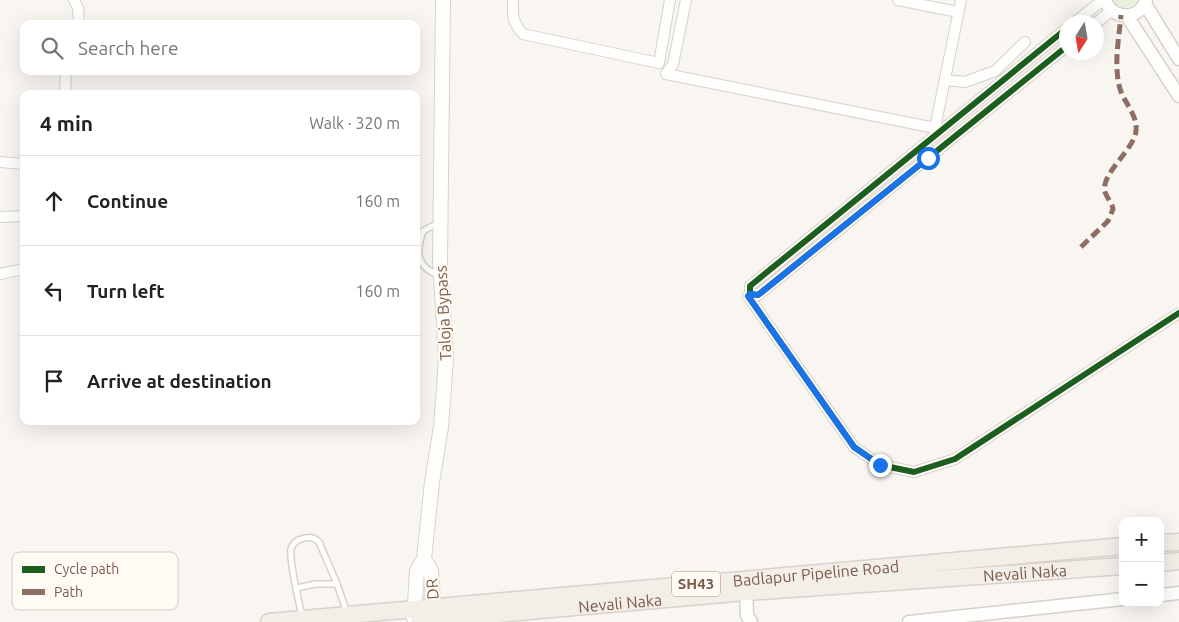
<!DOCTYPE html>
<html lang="en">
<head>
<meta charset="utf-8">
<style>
  :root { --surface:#fff; --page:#f6f6f6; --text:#222; --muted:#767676; --line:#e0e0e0 }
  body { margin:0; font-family:Ubuntu,sans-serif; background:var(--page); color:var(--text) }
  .controls { position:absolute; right:15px; bottom:15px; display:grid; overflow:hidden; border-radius:10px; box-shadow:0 5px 20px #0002 }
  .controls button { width:45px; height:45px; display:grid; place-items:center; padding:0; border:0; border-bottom:1px solid var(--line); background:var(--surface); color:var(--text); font:25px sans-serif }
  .compass { position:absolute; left:1059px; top:15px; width:45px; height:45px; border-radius:50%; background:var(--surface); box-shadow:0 5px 20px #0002; rotate:191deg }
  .stop { position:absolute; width:15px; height:15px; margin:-11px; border:4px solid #1a73e8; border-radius:50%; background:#fff }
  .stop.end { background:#1a73e8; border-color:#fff; box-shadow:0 1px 5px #0008 }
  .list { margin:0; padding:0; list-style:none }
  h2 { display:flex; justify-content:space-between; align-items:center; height:65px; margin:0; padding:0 20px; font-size:21px }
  h2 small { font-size:16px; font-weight:400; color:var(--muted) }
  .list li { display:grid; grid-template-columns:32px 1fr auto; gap:15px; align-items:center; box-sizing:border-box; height:90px; padding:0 20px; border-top:1px solid var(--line) }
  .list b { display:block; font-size:19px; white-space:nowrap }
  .list em { font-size:16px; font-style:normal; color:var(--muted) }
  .icon { flex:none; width:28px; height:28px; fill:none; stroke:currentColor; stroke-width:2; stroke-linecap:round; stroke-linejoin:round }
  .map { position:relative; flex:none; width:1179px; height:622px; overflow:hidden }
  .search { position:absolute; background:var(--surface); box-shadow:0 5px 20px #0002; left:20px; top:20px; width:400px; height:55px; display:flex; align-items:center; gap:12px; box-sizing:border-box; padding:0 18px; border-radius:10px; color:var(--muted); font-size:19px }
  .panel { position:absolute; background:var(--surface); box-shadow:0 5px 20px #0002; left:20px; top:90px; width:400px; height:335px; border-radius:10px }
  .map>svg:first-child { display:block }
  .grass { fill:#e7f0db }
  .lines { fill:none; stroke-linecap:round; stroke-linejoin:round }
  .service-casing { stroke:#d7d1cb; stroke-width:8 }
  .minor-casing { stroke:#d7d1cb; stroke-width:12 }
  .tertiary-casing { stroke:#d7d1cb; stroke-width:15 }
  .secondary-casing { stroke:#d9d2cb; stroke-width:16 }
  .primary-casing { stroke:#dad1cc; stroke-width:19 }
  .service { stroke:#fefefd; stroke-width:5 }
  .minor { stroke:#fefefd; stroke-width:10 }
  .tertiary { stroke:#fefefd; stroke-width:12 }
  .secondary { stroke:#fefefd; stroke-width:14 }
  .primary { stroke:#f3eee8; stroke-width:16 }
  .quiet { stroke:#8d6e63; stroke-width:5; stroke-dasharray:10 5; stroke-linecap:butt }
  .cycleway-casing { stroke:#fffaf3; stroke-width:9 }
  .cycleway { stroke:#1b5e20; stroke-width:6 }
  .route { stroke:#1a73e8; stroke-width:6 }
  .labels { text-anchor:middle; stroke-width:4; stroke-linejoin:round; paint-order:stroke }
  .shield { fill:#fffaf3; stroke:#a28b7f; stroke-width:1 }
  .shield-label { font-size:15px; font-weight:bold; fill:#7a5c4d }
  .street-label { font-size:16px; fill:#7a5c4d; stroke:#fffaf3 }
  .key { fill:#fffaf3; stroke:#d7cbc1; stroke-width:1 }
  .key-label { font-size:14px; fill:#7a5c4d }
</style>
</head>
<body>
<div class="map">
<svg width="1179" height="622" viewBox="0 0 1179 622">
  <rect width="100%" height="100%" fill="#f9f5f0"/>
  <path class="grass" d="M1113,0H1137C1130,10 1119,10 1113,0Z"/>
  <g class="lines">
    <defs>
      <path id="service" d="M438,223L423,231C415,254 417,267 440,276
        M297,588L315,584H337
        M302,616C299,603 289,560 291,549C293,544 296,540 301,539C309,536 314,537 319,542L337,584L347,613"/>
      <path id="minor" d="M74,0L78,8L79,24
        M513,0C512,15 513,23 523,34L659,63
        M898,0L958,12
        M1075,22L1103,0
        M1096,23L1111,11
        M1066,29L750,286V294L758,295L1066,47
        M659,63L670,0
        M666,74L935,128L961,0
        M666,74L673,64L686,0
        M945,80L965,82L995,71L1025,42
        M65,94L66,71
        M0,162L24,164
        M0,217L24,216
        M0,274L24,269
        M750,294L748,296L854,447L880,465L914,472L955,459L1179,313"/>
      <path id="tertiary" d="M1105,0C1112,20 1139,21 1146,0
        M1145,4L1179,59
        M1127,16L1179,96
        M746,585L747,615L751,622
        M1160,595L1179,593
        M909,622L1123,599"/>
      <path id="secondary" d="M424,559L431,571L434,617
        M414,618L417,571L424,559L432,482L441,427L446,359L440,262L443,0"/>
      <g id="primary">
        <path d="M1160,543L1179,542"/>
        <path d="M1160,563L1179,561"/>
        <path id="s1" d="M269,622L1123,546"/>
        <path id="s2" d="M419,622L540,610L746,592L1123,566"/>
      </g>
    </defs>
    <use href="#service" class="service-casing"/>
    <use href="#minor" class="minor-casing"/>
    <use href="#tertiary" class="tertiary-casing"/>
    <use href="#secondary" class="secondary-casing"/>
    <use href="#primary" class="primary-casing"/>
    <use href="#service" class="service"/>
    <use href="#minor" class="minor"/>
    <use href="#tertiary" class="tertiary"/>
    <use href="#secondary" class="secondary"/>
    <use href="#primary" class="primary"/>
    <path class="quiet" d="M1081,247L1108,221L1113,209C1112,203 1107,198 1105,192C1100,174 1134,150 1136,131C1138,114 1122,101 1119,85C1114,62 1119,38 1121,15"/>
    <defs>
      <path id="cycleway" d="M1066,29L750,286V294L758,295L1066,47
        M750,294L748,296L854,447L880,465L914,472L955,459L1179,313"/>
    </defs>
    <use href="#cycleway" class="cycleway-casing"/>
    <use href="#cycleway" class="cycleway"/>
  </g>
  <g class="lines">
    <path class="route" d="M880,465L854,447L748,296L750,294L758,295L928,158"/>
  </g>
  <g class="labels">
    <rect class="shield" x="672" y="571.5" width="48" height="25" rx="4"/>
    <g class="shield-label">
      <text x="696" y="589">SH43</text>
    </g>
    <g class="street-label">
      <text transform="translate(443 313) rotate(-93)" y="6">Taloja Bypass</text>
      <text dy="6" stroke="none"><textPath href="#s1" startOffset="549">Badlapur Pipeline Road</textPath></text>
      <text dy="6" stroke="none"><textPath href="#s2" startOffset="608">Nevali Naka</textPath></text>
      <text transform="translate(432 589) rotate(-94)" y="6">DR</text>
      <text dy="6" stroke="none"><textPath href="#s2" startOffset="202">Nevali Naka</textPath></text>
    </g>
  </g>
  <rect x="12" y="552" width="166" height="58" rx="8" class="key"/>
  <rect x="22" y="566" width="23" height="7" fill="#1b5e20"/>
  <rect x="22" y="589" width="23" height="6" fill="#8d6e63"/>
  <g class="key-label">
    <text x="54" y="574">Cycle path</text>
    <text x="54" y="597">Path</text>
  </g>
</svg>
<div class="controls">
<button>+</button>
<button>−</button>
</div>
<svg class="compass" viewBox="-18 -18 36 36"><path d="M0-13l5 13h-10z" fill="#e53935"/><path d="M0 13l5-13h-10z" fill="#767676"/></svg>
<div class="stop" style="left:928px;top:158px"></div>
<div class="stop end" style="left:880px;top:465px"></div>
<div class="search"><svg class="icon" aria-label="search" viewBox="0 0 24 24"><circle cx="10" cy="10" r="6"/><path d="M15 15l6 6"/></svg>Search here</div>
<section class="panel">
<h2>4 min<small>Walk · 320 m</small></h2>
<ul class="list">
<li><svg class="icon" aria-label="ahead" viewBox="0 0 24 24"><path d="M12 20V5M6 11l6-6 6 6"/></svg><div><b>Continue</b></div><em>160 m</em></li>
<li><svg class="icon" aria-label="left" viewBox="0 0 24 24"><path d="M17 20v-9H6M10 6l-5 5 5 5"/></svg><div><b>Turn left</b></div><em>160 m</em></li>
<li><svg class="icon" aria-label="arrive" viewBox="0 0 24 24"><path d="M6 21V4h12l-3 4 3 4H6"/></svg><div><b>Arrive at destination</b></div></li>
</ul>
</section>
</div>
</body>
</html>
